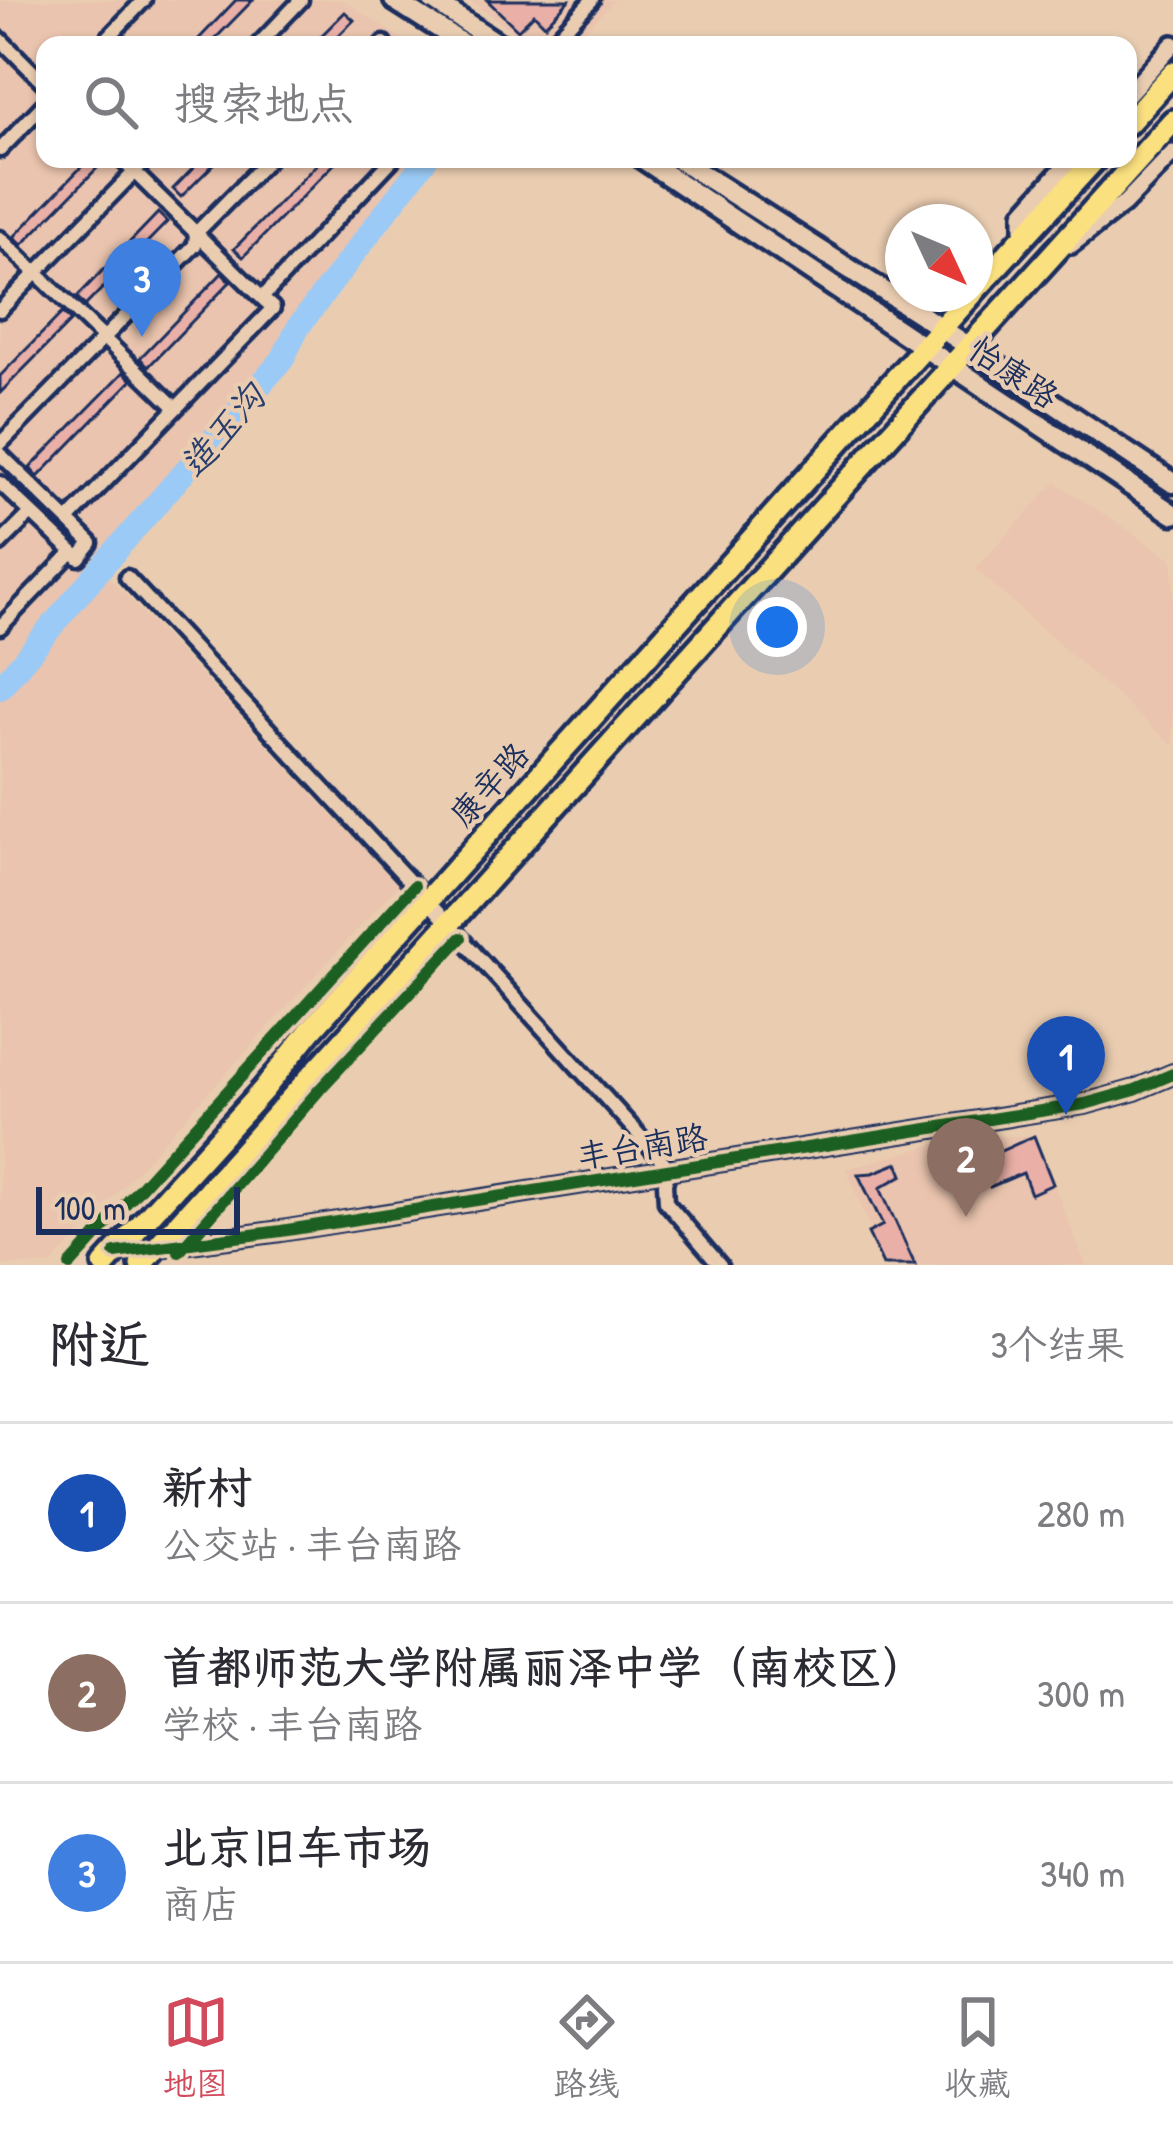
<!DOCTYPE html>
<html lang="zh">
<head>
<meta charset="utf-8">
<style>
  :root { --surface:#fff; --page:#f2f2f3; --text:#2b2b33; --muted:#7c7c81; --line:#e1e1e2; --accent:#d1495b }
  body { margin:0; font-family:"Patrick Hand","LXGW WenKai TC",sans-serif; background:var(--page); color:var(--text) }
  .compass { position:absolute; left:885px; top:204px; width:108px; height:108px; border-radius:50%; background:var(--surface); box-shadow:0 3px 9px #0004; rotate:134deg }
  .scale { position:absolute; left:36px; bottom:30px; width:204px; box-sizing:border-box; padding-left:12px; border:6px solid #1b2f5e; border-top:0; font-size:33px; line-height:42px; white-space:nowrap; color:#1b2f5e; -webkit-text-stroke:9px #eacdb1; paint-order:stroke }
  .you { position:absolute; left:777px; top:627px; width:42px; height:42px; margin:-30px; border:9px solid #fff; border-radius:50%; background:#1a73e8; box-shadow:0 0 0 18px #1a73e833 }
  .badge { display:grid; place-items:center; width:78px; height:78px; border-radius:50%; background:var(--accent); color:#fff; font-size:39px; font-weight:700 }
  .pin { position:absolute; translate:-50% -99px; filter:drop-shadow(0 3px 6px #0008) }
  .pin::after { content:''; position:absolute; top:63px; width:42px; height:36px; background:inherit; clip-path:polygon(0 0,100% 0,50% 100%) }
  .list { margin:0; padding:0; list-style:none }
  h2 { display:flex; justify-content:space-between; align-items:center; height:156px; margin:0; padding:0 48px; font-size:51px }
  h2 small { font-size:39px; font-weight:400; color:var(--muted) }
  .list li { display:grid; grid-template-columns:78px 1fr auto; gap:36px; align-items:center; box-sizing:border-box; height:180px; padding:0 48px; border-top:3px solid var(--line) }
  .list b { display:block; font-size:45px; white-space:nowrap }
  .list p { margin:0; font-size:39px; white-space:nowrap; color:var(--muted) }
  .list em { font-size:39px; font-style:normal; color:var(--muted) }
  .icon { flex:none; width:66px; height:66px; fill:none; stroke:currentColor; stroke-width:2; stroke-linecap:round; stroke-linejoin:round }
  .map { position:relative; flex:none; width:1173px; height:1265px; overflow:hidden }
  .search { position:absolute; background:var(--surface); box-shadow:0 3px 9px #0004; left:36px; right:36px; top:36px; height:132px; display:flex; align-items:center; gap:30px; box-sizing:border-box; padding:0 42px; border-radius:24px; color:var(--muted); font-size:45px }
  .sheet { height:696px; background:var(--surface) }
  nav { display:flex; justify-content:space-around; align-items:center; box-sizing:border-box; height:168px; border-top:3px solid var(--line); background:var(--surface); font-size:33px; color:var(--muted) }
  nav a { display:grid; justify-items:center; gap:6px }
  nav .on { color:var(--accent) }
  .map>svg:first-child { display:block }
  .built { fill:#eac4ae }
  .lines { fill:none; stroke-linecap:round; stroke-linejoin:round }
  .river { stroke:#9bcaf6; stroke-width:24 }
  .building { fill:#eab0a7; stroke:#1b2f5e; stroke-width:3 }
  .minor-casing { stroke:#1b2f5e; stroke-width:21 }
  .tertiary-casing { stroke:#1b2f5e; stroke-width:24 }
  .secondary-casing { stroke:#1b2f5e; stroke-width:27 }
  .primary-casing { stroke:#1b2f5e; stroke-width:30 }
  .minor { stroke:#eacdb1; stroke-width:12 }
  .tertiary { stroke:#eacdb1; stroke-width:15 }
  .secondary { stroke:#eacdb1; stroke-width:18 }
  .primary { stroke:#fbe080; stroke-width:21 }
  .cycleway-casing { stroke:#eacdb1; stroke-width:20 }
  .cycleway { stroke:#1b5e20; stroke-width:12 }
  .labels { text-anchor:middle; stroke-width:9; stroke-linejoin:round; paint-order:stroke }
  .street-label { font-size:33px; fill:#1b2f5e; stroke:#eacdb1 }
  .water-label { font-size:36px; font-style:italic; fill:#283e6d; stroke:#eacdb1 }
</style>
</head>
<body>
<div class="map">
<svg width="1173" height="1265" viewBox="0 0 1173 1265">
  <rect width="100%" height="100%" fill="#eacdb1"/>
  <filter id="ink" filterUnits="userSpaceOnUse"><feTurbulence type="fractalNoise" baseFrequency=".00833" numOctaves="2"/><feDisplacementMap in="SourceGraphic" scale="24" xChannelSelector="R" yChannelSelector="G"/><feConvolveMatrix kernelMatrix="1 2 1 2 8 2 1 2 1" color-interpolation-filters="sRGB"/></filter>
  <g filter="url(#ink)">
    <path class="built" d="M0,0H343L411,45H45V159H417L290,322L278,353L0,683Z
      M469,0H615L572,45H532Z
      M1056,482L1173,560V746L975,569Z
      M104,572L398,885L51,1265H0V697Z
      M1034,1135L1086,1265H885L846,1169L957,1138Z"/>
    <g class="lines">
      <path class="river" d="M0,688L104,564L282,360L299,326L426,159"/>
    </g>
    <path class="building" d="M236,0H253L209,45H193Z
      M487,0H569L545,25L534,14L518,30Z
      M345,12L354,20L329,45H312Z
      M89,159H106L22,245L14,237Z
      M202,159H219L181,197L173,189Z
      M322,159H339L243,257L234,249Z
      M158,213L167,222L85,306L77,297Z
      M222,273L230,282L148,367L140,358Z
      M62,313L71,321L0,393V376Z
      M124,372L132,380L38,477L30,468Z
      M1034,1136L1053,1184L1031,1194L1023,1173L990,1187L979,1161Z
      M898,1163L903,1175L880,1188L915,1265H883L868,1233L883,1225L858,1174L873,1173Z"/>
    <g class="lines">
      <defs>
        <path id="minor" d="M559,35L592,0
          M0,39L45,84
          M101,45L144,0
          M258,45L301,0
          M381,45L384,43
          M0,150L45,103
          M121,159L262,298L393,159
          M0,238L176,408
          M0,310L147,159
          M0,444L195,245L196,233L269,159
          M0,454L91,543L79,558L0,483
          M68,520L273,308L262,298
          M0,544L31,513
          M127,577L414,886L669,1168L665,1184L666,1202L720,1265
          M0,627L72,552"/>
        <path id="tertiary" d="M1128,94L1173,44
          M1023,238V213L1071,159
          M1071,245L1124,204L1173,153
          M115,1253L281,1231L1085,1104L1135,1090L1173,1074"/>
        <path id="secondary" d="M394,0L465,45
          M432,0L500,45
          M643,159L1173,514
          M678,159L920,314L1173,483"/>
        <path id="primary" d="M1128,123L1173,73
          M975,290L1095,159
          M104,1265L264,1089L311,1030L972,294
          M141,1265L1173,121"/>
      </defs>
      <use href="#minor" class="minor-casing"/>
      <use href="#tertiary" class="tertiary-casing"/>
      <use href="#secondary" class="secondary-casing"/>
      <use href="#primary" class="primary-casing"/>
      <use href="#minor" class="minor"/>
      <use href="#tertiary" class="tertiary"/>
      <use href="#secondary" class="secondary"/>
      <use href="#primary" class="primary"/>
      <defs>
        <path id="cycleway" d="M179,1252L320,1089L461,938
          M115,1253L281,1231L1085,1104L1135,1090L1173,1074
          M70,1265L414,886"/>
      </defs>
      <use href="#cycleway" class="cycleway-casing"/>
      <use href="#cycleway" class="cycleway"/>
    </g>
  </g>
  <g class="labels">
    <g class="street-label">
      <text transform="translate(1014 372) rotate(34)" y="12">怡康路</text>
      <text transform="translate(489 784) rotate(-48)" y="12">康辛路</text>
      <text transform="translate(642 1146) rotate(-9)" y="12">丰台南路</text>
    </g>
    <g class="water-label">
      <text transform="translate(222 430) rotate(-49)" y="13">造玉沟</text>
    </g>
  </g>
</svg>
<svg class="compass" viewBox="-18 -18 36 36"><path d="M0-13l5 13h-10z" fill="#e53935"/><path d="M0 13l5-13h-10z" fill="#7c7c81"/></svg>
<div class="scale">100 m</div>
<div class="you"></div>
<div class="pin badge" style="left:1066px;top:1115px;background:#1a4fb4">1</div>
<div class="pin badge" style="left:966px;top:1217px;background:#8d6e63">2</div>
<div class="pin badge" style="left:142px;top:337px;background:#3f7fe0">3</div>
<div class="search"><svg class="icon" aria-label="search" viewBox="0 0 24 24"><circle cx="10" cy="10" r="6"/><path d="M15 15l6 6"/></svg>搜索地点</div>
</div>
<section class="sheet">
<h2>附近<small>3个结果</small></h2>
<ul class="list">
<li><span class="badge" style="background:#1a4fb4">1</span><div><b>新村</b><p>公交站 · 丰台南路</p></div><em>280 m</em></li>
<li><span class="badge" style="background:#8d6e63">2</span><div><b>首都师范大学附属丽泽中学（南校区）</b><p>学校 · 丰台南路</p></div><em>300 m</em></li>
<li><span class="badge" style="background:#3f7fe0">3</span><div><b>北京旧车市场</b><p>商店</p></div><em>340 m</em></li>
</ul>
</section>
<nav>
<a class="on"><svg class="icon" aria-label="map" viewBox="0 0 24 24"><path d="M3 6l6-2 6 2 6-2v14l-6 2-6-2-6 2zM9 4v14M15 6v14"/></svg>地图</a>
<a><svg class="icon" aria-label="directions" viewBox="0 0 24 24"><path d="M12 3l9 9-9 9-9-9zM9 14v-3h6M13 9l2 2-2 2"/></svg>路线</a>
<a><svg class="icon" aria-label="saved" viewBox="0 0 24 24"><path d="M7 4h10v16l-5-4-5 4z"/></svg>收藏</a>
</nav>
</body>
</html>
